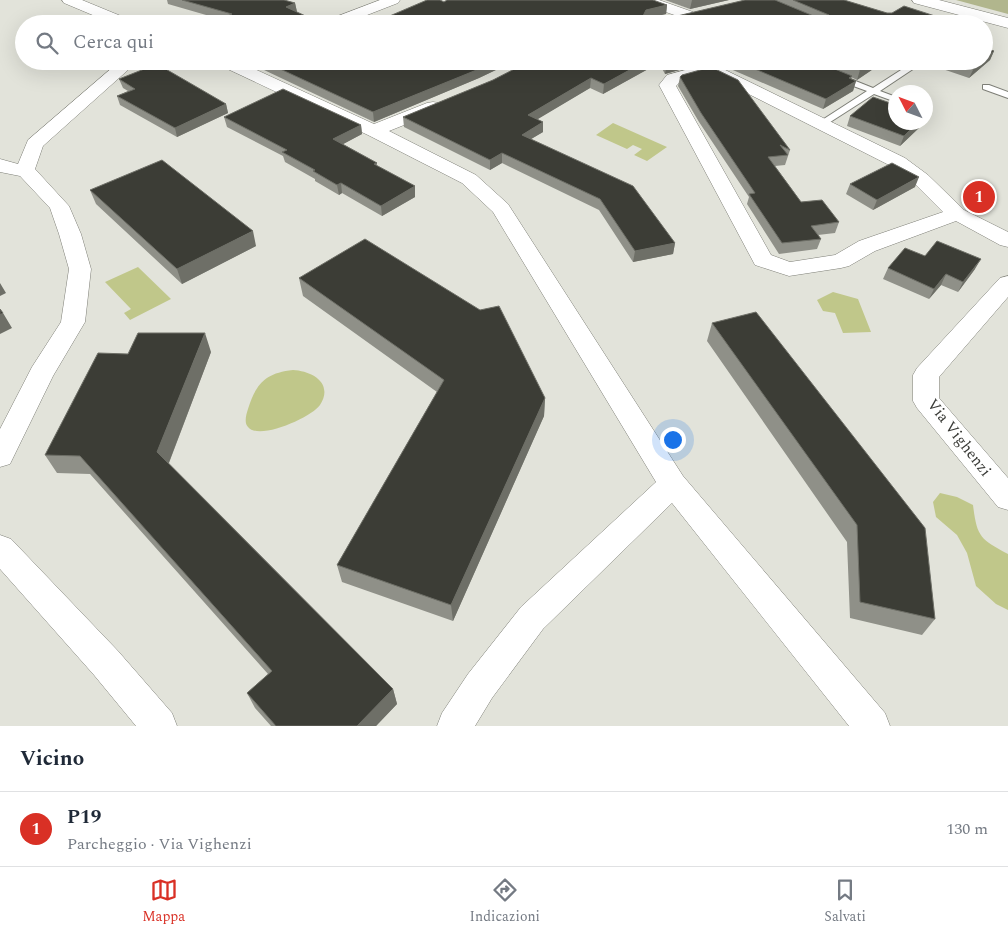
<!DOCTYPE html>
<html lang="it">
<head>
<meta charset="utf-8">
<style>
  :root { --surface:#fff; --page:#f2f2f3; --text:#1f2937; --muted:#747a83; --line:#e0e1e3; --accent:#d93025 }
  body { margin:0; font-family:Spectral,serif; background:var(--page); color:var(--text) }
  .compass { position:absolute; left:888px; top:85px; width:45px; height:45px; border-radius:50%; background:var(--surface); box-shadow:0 5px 20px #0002; rotate:312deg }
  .you { position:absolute; left:672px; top:439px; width:18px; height:18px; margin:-12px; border:4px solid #fff; border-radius:50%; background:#1a73e8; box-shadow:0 0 0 8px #1a73e833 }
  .badge { display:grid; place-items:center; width:32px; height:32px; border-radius:50%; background:var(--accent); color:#fff; font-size:16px; font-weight:700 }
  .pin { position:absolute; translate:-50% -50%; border:2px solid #fff; box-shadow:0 1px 5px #0006 }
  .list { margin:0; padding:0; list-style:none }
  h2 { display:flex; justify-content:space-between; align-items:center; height:65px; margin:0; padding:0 20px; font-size:21px }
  h2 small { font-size:16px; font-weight:400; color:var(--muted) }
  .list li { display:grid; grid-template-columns:32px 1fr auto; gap:15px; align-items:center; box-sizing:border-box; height:75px; padding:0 20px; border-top:1px solid var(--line) }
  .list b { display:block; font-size:19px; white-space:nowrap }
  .list p { margin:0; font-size:16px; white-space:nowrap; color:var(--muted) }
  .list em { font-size:16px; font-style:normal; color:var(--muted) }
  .icon { flex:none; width:28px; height:28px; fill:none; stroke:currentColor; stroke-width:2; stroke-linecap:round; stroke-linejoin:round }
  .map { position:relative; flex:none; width:1008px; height:726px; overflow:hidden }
  .search { position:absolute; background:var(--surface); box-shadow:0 5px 20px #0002; left:15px; right:15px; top:15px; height:55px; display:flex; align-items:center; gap:12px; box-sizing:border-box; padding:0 18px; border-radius:28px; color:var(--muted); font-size:19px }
  .sheet { height:140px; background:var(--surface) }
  nav { display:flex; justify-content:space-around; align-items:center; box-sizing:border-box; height:70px; border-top:1px solid var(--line); background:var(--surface); font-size:14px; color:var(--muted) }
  nav a { display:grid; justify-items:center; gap:2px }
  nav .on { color:var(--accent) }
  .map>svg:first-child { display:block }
  .green { fill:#b1b68d }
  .water { fill:#c0c78a }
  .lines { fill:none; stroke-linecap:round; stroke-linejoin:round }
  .service-casing { stroke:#7e7f77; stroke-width:2 }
  .minor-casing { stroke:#7e7f77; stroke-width:1 }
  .tertiary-casing { stroke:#7e7f77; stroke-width:1 }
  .service { fill:#fff; fill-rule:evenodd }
  .minor { fill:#fff; fill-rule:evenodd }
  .tertiary { fill:#fff; fill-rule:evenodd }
  .wall { fill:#8f9088 }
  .shaded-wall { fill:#6e6f67 }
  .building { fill:#3c3d36; stroke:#6e6f67 }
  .labels { text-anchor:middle; stroke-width:5; stroke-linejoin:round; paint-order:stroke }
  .street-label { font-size:16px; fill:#3b3c38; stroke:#fff }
</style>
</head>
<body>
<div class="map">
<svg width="1008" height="726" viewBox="0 0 1008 726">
  <rect width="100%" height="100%" fill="#e2e3da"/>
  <path class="green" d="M956,0H1008V14Z"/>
  <path class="water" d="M613,123L667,147L647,161L634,155L642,149L633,145L627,149L596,135Z
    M138,267L171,299L130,320L124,313L131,309L105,282Z
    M833,292L858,299L871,332L843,333L835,313L823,311L817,300Z
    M293,370C312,371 334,383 320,405C312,417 259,441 248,427C244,423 246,415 248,409C256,384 265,373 293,370Z
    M940,493L957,497L973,505C977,537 980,539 1008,554V610L996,604L976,586L967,553L957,535L936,517L933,502Z"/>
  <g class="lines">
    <defs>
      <path id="service" d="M915,61H925L880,91L896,97V102L874,94L824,126L821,127L816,124L867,91L837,80V76H843L873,88Z
        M983,85H989L1008,92V98L983,89Z"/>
      <path id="minor" d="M62,0H82L133,21L135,24H114L64,3Z
        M380,0H400L398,3L344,24H323L325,21Z
        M638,0H659L693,12L695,15L693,18H683L640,3Z
        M120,61H138L43,146L35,169L69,206L81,234L91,269L85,322L53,376L10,464L0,467V429L32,367L61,322L69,269L59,234L50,208L20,176L0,172V159L18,164L28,140Z
        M215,61H237L374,124L427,103L433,102L439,103L442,107L439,111L389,131L476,175L508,204L683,476L885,713L890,726H849L672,503L543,629L492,698L475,726H437L442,713L468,674L521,607L656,482L493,212L462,183L368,135L217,64Z
        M711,63L905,158L928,175L964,210L1008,232V247L1000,245L956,221L875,251L849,266L841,268L789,276L755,265L659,85L667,75ZM709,74L891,166L914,183L943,212L859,241L835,255L790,262L771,255L676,86L679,83Z
        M1008,276V297L939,377V398L1008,478V510L998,507L917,408L913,401V375L917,368L1000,278Z
        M0,535L11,539L118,651L172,713L177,726H136L94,675L0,569Z"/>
      <path id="tertiary" d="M912,0H939L1008,18V28L914,3Z"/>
    </defs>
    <use href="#service" class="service-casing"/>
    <use href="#minor" class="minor-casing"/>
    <use href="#tertiary" class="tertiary-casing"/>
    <use href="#service" class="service"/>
    <use href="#minor" class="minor"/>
    <use href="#tertiary" class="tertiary"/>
  </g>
  <path class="wall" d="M167,0H284L295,3L297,12L220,19L168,4Z
    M665,0H729L690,9Z
    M745,0H844L887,13L936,24H371L444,2L667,5L666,14L655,16L673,17Z
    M994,51L990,60L969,78L925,63L926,61H984Z
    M245,61H515L479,78L374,122Z
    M530,61H885L857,80L851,77V79L856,81L853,91L823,109L712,61L665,74L659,63L603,94L590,88L537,119L543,122V132L531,139L675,243L673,254L633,262L599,210L502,163L490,170L404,127L403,117L493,80Z
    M680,77L790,150L785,165L775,166L801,202L839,222L835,233L818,235L821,239L817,249L779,254L747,204L749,197L699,122L678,86Z
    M119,79L226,104L228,113L177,137L120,105L117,96L128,91L123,88Z
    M850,116L896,122H923L922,125L900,146L847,126Z
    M224,117L361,125L362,134L343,144L377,163V166L415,186V197L382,216L342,193L339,195L315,181V179L285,162L283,156L227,127Z
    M850,184L915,187L873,210L846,194Z
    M90,190L256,246L182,284L96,204Z
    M925,256L975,269L958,292L941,285L929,299L883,279L888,268Z
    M299,278L545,398L544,416L453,621L342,582L337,565L437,392L303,296Z
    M712,323L935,619L922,635L850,618L847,542L707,341Z
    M211,352L169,463L393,689L397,704L376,726H271L255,708L247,693L268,674L90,474L57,473L45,455Z"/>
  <path class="shaded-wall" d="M692,0H729L690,9Z
    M295,3L297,12L286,7Z
    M667,5L666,14L645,19L643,16L646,10Z
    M938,17L936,24H927Z
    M994,51L990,60L969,78L974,68L982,61H984V59Z
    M495,61H515L479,78L374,122L373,112Z
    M646,61H659V63L603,94L604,84Z
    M679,61H712L665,74L667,64Z
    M874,61H885L857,80L860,70Z
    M852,76L849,86L856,81L853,91L823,109L826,99Z
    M591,78L590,88L528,125V115Z
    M226,104L228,113L177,137L175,128Z
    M543,122V132L521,145L522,135Z
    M918,122H923L922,125L900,146L904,136Z
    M361,125L362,134L334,149L333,139Z
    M502,153V163L490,170V160Z
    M919,177L915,187L873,210L877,200Z
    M341,183L342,193L339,195L337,185Z
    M415,186V197L382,216L381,206Z
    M253,231L256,246L182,284L177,269Z
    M675,243L673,254L633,262L635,251Z
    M981,259L975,269L958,292L963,282Z
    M946,274L941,285L929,299L934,289Z
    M0,283L6,293L0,296Z
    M3,313L12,328L0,334V315Z
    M205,333L211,352L166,470L157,452Z
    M545,398L544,416L453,621L451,605Z
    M393,689L397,704L376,726H357Z"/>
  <path class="building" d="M182,0H284L295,3L286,7L323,24H208L232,14Z
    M427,0H440L444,2L447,0H653L667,5L646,10L643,16L673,17L745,0H775L816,17L829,15L793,0H844L887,13H892L904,6L938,17L927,24H371Z
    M984,48L994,51L984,59Z
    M263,61H495L479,69L373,112Z
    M530,61H646L604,84L591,78L528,115L543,122L522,135L633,186L675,243L635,251L600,199L502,153L490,160L403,117L493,80Z
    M665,61H679L667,64Z
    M736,61H815L852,76L849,78L856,81L826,99Z
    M837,61H874L860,70Z
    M952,61H982L974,68Z
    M157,64L226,104L175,128L117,96L135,89L119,79Z
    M711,67L738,80L790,150L780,145L788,155L768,157L801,202L822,200L839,222L811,226L821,239L782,243L749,194L755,193L701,113L680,77L682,75Z
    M283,89L361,125L333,139L377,163L374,164L415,186L381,206L341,183L337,185L313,171L315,170L282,152L287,150L224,117Z
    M873,97L896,105V122H918L904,136L850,116Z
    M162,160L253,231L177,269L90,190Z
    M892,163L919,177L877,200L850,184Z
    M365,239L480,310L499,306L545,398L451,605L337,565L444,380L299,278Z
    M937,241L981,259L963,282L946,274L934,289L888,268L905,248L925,256Z
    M0,309L3,313L0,315Z
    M756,312L925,528L935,619L860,602L857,525L712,323Z
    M138,333H205L157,452L393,689L357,726H276L247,693L272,671L80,456L45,455L98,353L128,354Z"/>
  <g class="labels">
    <g class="street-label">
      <text transform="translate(960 437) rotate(52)" y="6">Via Vighenzi</text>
    </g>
  </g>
</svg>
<svg class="compass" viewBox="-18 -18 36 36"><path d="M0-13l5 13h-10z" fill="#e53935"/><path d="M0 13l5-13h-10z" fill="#747a83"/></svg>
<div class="you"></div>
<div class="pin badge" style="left:979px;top:197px">1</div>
<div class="search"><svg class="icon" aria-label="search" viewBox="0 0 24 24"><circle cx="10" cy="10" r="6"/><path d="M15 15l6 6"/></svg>Cerca qui</div>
</div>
<section class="sheet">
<h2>Vicino<small></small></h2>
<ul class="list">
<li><span class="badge">1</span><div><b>P19</b><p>Parcheggio · Via Vighenzi</p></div><em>130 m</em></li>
</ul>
</section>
<nav>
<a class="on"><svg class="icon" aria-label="map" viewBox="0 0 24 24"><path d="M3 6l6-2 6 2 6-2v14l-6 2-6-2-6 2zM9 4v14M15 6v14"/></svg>Mappa</a>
<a><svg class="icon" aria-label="directions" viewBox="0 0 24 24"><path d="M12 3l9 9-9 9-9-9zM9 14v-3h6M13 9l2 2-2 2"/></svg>Indicazioni</a>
<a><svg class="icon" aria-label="saved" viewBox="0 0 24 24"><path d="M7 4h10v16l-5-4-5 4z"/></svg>Salvati</a>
</nav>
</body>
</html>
